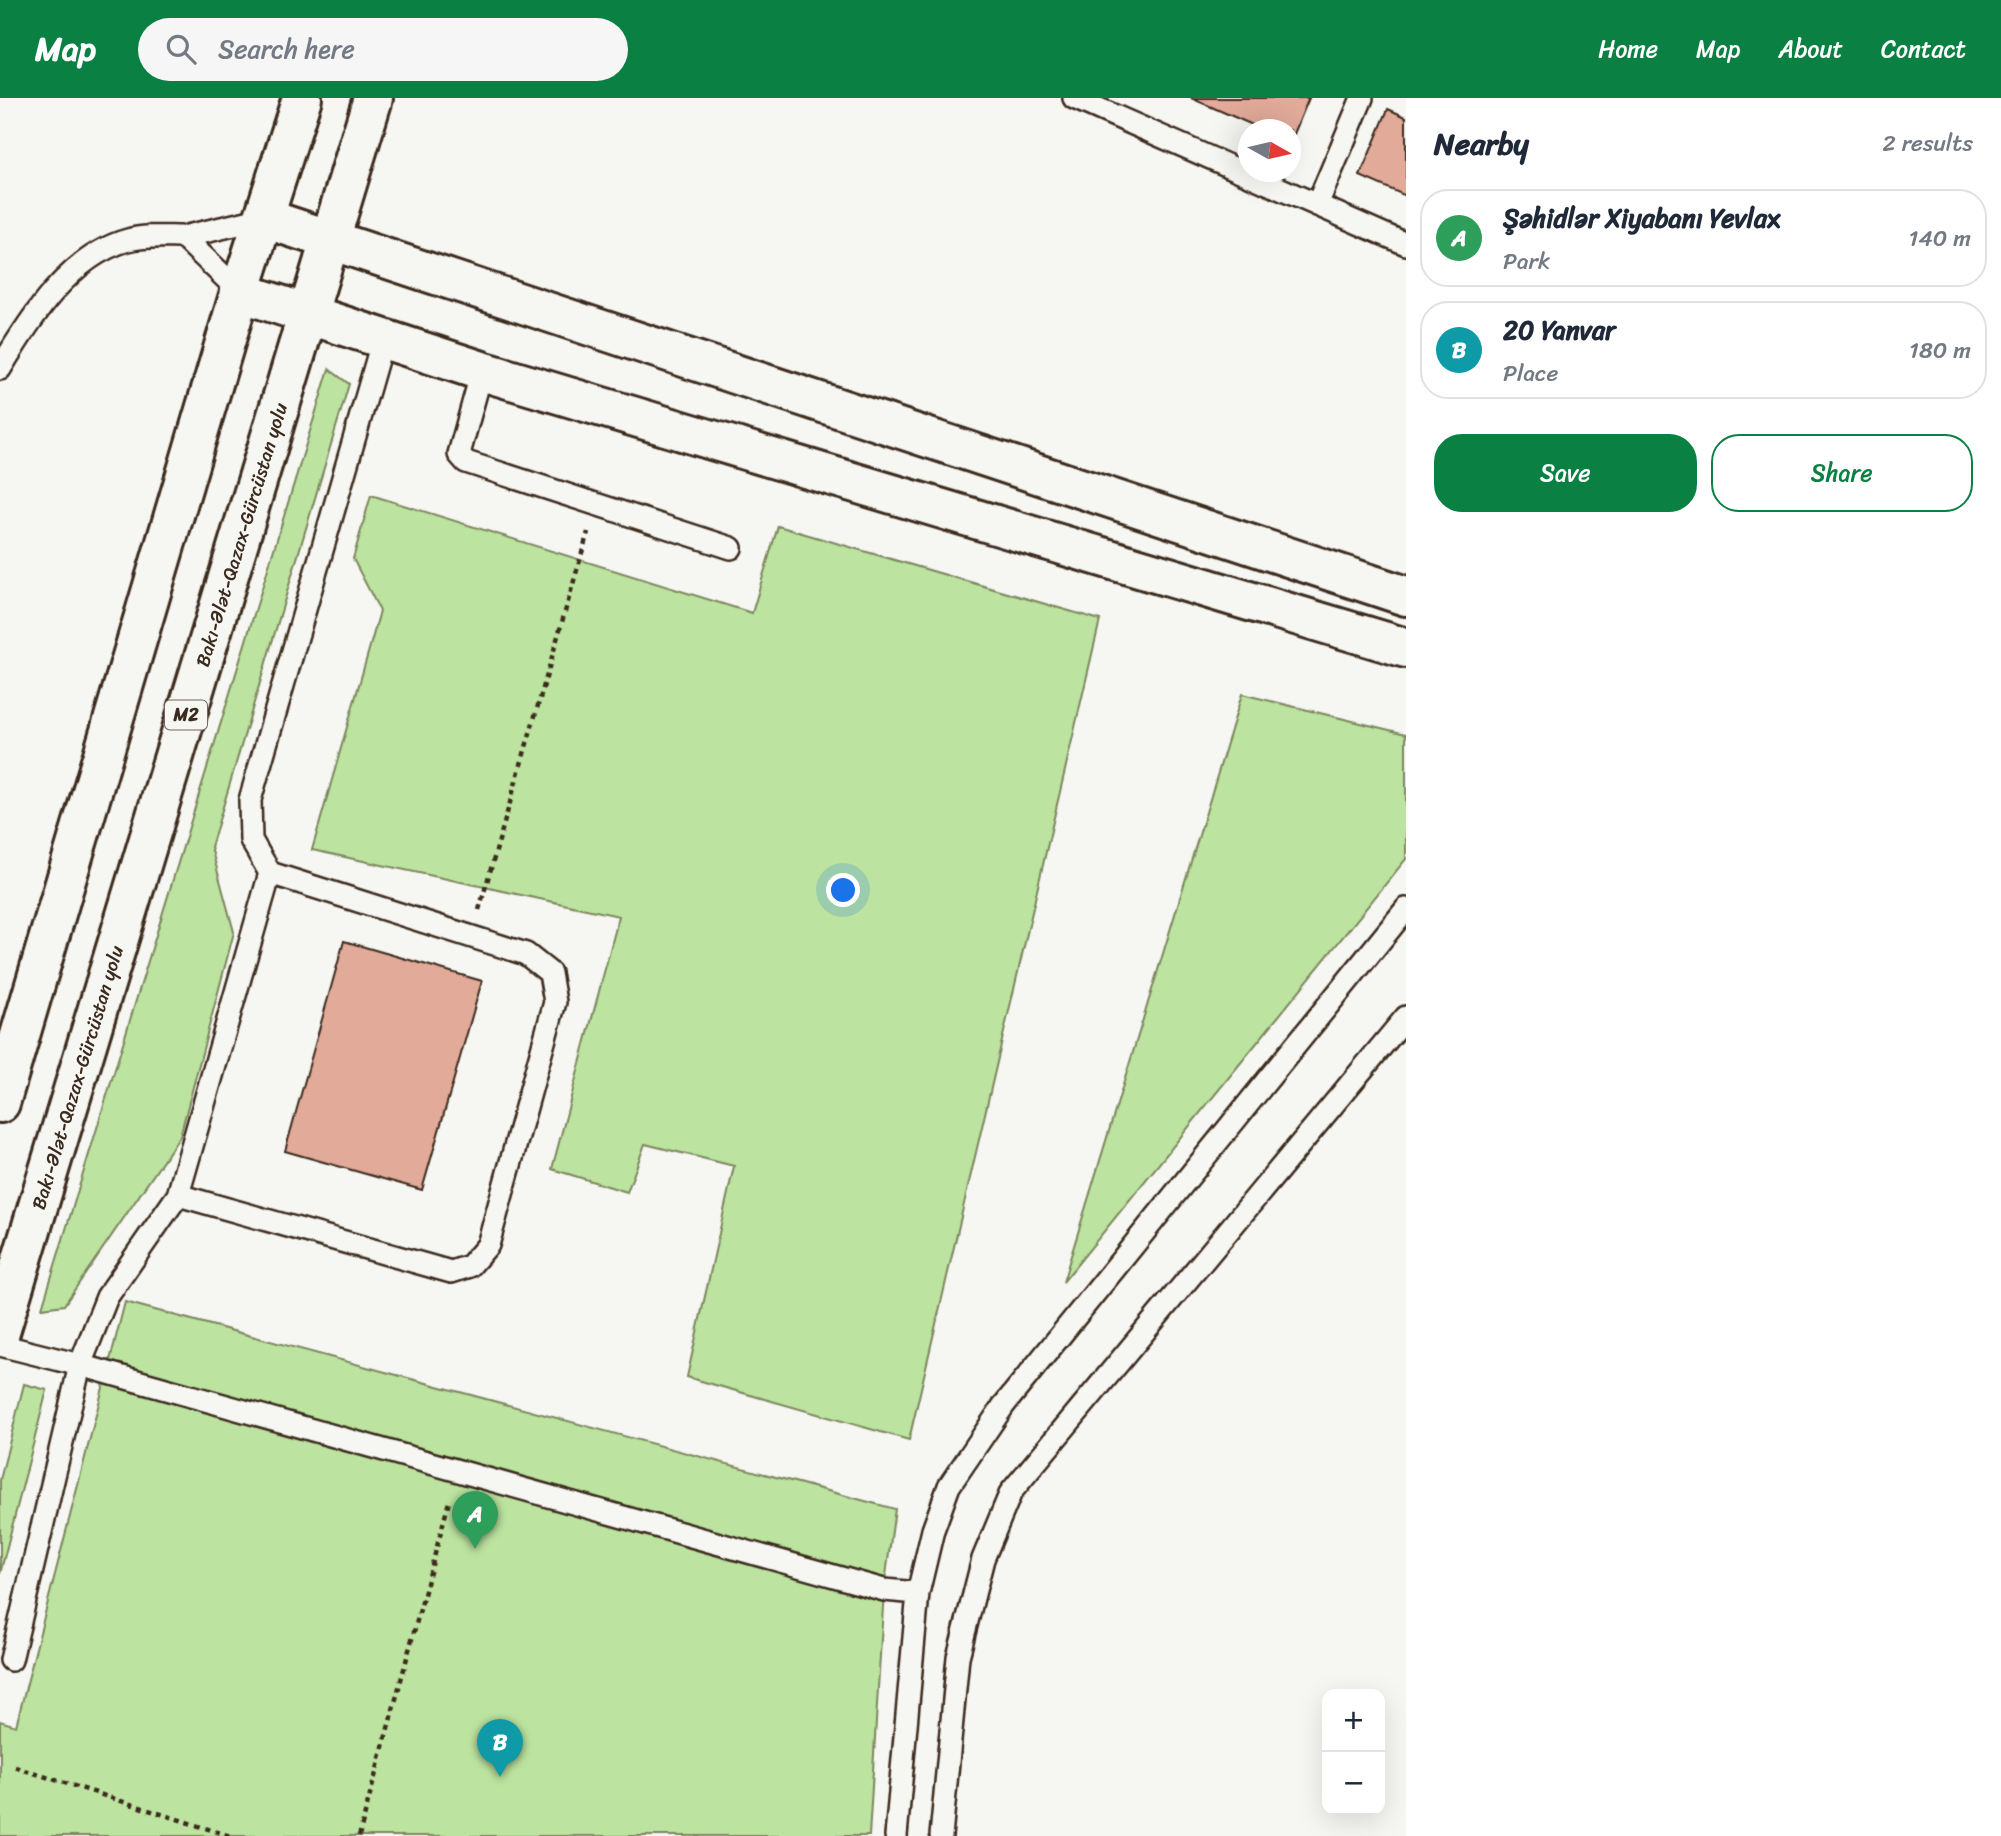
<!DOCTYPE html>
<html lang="en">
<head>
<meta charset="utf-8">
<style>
  :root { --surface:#fff; --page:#f6f6f7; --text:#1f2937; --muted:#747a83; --line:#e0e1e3; --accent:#0b8043 }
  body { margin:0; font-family:Sriracha,sans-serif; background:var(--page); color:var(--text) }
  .controls { position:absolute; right:21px; bottom:21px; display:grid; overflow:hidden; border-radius:14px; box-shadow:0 7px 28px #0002 }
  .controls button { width:63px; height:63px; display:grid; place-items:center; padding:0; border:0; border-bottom:2px solid var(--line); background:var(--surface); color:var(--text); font:35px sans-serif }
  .compass { position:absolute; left:1238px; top:21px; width:63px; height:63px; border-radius:50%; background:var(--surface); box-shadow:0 7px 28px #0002; rotate:98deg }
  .you { position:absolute; left:844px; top:793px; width:24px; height:24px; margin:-18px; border:5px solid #fff; border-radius:50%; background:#1a73e8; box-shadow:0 0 0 10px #1a73e833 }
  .badge { display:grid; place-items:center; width:46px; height:46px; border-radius:50%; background:var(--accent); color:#fff; font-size:23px; font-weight:700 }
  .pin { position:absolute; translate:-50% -58px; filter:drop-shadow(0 2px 4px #0008) }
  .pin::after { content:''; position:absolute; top:37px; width:24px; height:21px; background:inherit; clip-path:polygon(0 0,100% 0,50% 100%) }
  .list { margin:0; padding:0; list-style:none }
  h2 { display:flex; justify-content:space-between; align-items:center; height:91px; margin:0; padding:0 28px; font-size:30px }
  h2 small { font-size:23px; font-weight:400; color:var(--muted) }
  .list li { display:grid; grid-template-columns:46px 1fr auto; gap:21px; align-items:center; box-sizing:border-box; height:98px; margin:0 14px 14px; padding:0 14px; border:2px solid var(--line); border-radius:28px }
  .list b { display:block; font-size:26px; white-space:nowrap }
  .list p { margin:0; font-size:23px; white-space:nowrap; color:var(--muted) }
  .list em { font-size:23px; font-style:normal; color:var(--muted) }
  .actions { display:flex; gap:14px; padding:21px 28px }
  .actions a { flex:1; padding:16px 0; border:2px solid var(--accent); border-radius:28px; text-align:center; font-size:24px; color:var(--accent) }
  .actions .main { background:var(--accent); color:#fff }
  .icon { flex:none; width:38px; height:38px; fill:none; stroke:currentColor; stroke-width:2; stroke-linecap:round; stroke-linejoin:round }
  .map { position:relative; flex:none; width:1406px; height:1738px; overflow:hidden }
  header { display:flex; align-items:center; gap:42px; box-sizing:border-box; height:98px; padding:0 35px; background:var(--accent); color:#fff }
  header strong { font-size:33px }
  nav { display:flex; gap:38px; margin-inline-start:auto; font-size:24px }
  .search { width:490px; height:63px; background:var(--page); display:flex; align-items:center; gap:18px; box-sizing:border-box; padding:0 24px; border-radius:38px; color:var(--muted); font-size:26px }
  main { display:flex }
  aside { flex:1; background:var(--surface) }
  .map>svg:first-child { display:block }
  .green { fill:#bce39f; stroke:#7c865e; stroke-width:2 }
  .building { fill:#e1aa99; stroke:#3b2a1e; stroke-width:2 }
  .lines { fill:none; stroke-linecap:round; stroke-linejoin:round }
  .lane-casing { stroke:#3b2a1e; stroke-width:26 }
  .secondary-casing { stroke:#3b2a1e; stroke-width:44 }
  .highway-casing { stroke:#3b2a1e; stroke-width:44 }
  .path { stroke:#3b2a1e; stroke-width:4.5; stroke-dasharray:5 5; stroke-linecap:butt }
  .lane { stroke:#f6f6f2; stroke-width:21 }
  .secondary { stroke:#f6f6f2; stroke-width:38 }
  .highway { stroke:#f6f6f2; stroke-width:38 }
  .labels { text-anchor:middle; stroke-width:5; stroke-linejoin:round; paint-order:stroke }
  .shield { fill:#f6f6f2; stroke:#73675e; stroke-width:2 }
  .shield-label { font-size:18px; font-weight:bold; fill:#3b2a1e }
  .street-label { font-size:19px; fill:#3b2a1e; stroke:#f6f6f2 }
</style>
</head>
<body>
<header>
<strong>Map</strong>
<div class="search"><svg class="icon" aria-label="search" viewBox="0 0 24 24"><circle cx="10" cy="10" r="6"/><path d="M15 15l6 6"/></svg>Search here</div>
<nav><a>Home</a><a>Map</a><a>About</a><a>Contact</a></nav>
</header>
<main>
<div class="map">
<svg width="1406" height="1738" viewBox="0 0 1406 1738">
  <rect width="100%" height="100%" fill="#f6f6f2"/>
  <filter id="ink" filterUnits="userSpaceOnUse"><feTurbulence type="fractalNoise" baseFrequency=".0143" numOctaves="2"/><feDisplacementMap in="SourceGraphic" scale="14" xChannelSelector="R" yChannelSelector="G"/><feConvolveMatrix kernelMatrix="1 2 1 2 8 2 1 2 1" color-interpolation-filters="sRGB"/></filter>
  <g filter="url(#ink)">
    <path class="green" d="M329,271L349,286L211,749L234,834L180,1038L64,1207L42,1210Z
      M371,397L752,515L778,428L1100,522L909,1342L687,1279L734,1068L645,1046L627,1094L552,1071L619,818L312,752L380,513L353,461Z
      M1242,596L1406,636V761L1063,1184Z
      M125,1204L895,1411L884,1492L869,1738H0V1623L16,1628Z
      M24,1286L47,1292L0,1476V1382Z"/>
    <path class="building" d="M1191,0H1309L1291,43L1290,32H1264Z
      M1388,11L1406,19V98L1360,78Z
      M344,843L482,883L422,1092L285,1053Z"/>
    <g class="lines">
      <defs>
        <path id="lane" d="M1074,0L1406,146
          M1317,107L1362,0
          M240,194L183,139L264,120
          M0,271C30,221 69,158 128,142C146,137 165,139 183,139
          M482,273L459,356L466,364L731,450
          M178,1097L451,1174L470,1168L488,1147L555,904L550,875L526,856L270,775
          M0,1247L80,1267L107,1199L178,1097L270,775L251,742L250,702L383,241
          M11,1562L80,1267L884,1492L918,1495
          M896,1738L918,1495L933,1432L949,1388L1004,1307L1406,811
          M941,1738L958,1559L983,1461L1011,1394L1406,919"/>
        <path id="secondary" d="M264,120L1406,498
          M240,194L482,273L1406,550"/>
        <g id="highway">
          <path d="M0,1005L240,194L302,0"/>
          <path id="s1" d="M0,1234L373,0"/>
        </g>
      </defs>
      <use href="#lane" class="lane-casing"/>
      <use href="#secondary" class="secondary-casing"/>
      <use href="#highway" class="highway-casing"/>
      <path class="path" d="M479,812L588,434
        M15,1669L230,1738
        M359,1738L450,1400"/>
      <use href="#lane" class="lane"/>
      <use href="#secondary" class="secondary"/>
      <use href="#highway" class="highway"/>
    </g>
  </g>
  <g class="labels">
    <rect class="shield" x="165" y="602.5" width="42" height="29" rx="5"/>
    <g class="shield-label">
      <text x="186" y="623">M2</text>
    </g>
    <g class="street-label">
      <text dy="7" stroke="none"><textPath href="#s1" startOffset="833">Bakı-Ələt-Qazax-Gürcüstan yolu</textPath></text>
      <text dy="7" stroke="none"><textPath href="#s1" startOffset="266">Bakı-Ələt-Qazax-Gürcüstan yolu</textPath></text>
    </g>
  </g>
</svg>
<div class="controls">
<button>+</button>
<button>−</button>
</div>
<svg class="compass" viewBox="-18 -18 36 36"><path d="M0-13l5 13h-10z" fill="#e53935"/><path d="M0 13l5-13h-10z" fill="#747a83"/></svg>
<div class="you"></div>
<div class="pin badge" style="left:475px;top:1451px;background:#2e9e5b">A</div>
<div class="pin badge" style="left:500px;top:1679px;background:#0f9aa8">B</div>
</div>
<aside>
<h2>Nearby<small>2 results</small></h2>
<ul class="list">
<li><span class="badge" style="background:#2e9e5b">A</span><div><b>Şəhidlər Xiyabanı Yevlax</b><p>Park</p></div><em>140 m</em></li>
<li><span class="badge" style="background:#0f9aa8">B</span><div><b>20 Yanvar</b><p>Place</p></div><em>180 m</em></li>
</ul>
<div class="actions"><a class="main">Save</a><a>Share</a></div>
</aside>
</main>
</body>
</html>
